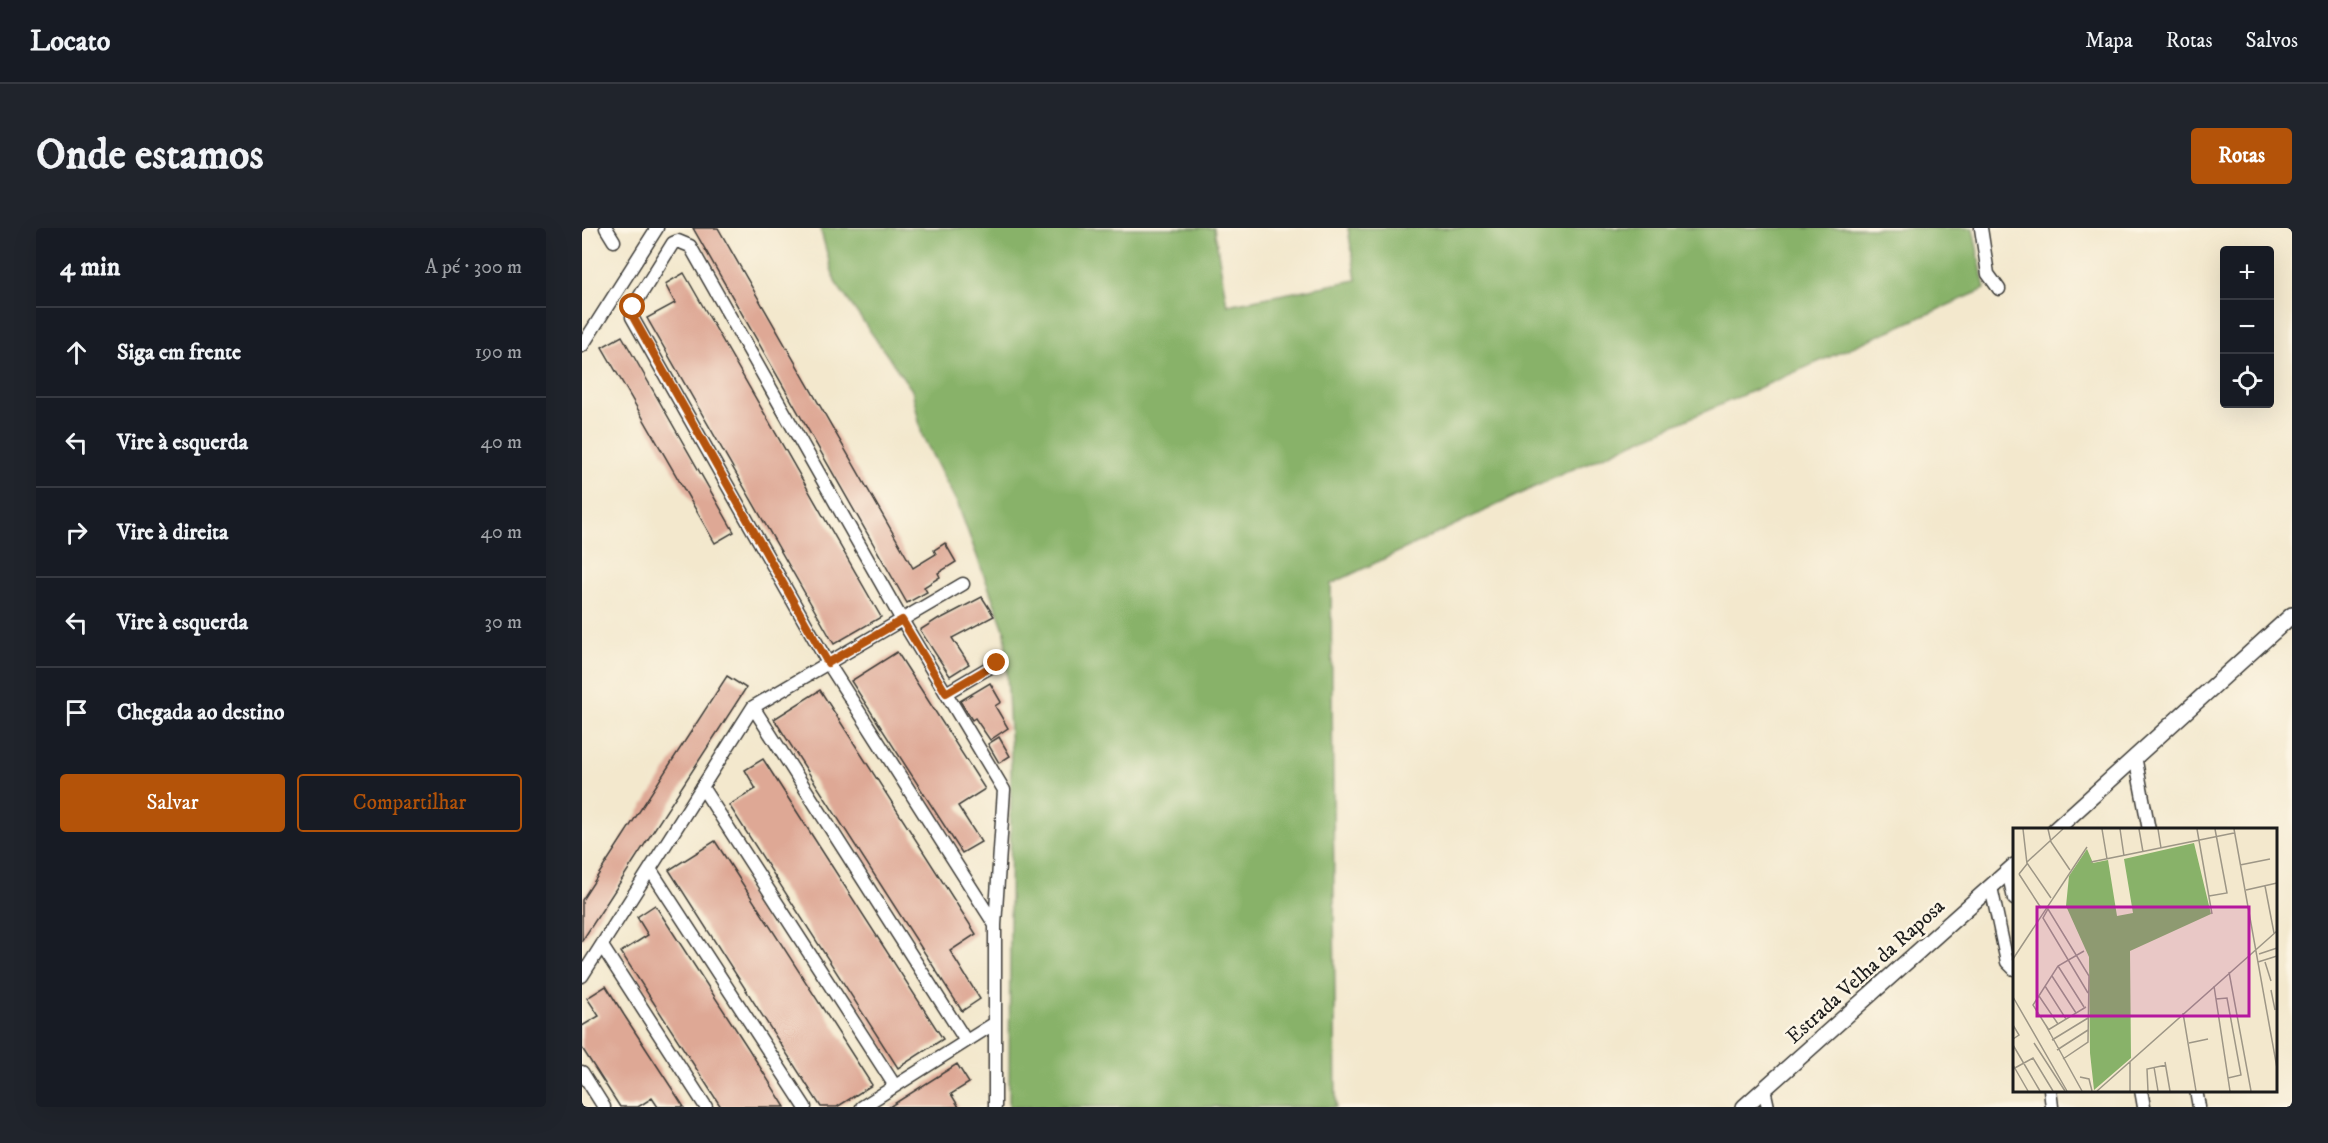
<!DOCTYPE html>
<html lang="pt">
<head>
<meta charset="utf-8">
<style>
  :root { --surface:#171b24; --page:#20242c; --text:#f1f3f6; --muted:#9ea1a6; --line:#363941; --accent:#b45309 }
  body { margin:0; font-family:"IM FELL DW Pica",serif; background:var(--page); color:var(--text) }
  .controls { position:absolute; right:18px; top:18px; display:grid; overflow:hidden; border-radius:6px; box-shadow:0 6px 24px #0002 }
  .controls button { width:54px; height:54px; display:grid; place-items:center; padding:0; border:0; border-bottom:2px solid var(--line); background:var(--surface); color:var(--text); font:30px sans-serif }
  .stop { position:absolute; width:18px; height:18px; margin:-14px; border:4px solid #b45309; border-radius:50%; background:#fff }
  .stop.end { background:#b45309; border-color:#fff; box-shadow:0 2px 6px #0008 }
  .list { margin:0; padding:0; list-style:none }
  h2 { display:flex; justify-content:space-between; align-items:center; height:78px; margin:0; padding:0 24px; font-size:26px }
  h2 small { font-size:20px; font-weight:400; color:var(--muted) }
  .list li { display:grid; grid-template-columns:39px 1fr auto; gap:18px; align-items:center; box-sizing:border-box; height:90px; padding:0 24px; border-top:2px solid var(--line) }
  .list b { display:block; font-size:22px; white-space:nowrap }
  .list em { font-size:20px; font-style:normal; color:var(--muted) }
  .actions { display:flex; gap:12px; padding:18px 24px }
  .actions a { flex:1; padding:14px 0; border:2px solid var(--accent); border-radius:6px; text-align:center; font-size:21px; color:var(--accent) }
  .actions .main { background:var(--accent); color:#fff }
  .icon { flex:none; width:33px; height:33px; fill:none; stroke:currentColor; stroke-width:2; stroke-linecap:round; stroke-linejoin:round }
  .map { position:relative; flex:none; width:1710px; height:879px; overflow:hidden; border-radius:6px }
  header { display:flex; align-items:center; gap:36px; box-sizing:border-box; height:84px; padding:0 30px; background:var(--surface); border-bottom:2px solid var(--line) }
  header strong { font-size:28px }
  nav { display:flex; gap:33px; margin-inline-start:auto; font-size:21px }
  .intro { display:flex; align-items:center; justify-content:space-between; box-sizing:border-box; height:144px; padding:0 36px }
  h1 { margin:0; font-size:42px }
  .button { padding:15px 27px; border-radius:6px; background:var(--accent); color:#fff; font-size:21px; font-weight:700 }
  main { display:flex; gap:36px; padding:0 36px }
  aside { flex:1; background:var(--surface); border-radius:6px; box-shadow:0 6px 24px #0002 }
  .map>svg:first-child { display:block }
  .forest { fill:#88b269; stroke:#526742; stroke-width:1.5 }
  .building { fill:#dea895 }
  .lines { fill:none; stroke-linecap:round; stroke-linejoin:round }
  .minor-casing { stroke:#3c3b37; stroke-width:15 }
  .tertiary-casing { stroke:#3c3b37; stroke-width:18 }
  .minor { stroke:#fff; stroke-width:12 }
  .tertiary { stroke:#fff; stroke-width:15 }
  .route { stroke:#b45309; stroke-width:8 }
  .labels { text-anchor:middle; stroke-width:5; stroke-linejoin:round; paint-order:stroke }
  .street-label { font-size:21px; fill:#1c1c1c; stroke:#fcf5e5 }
  .inset-road { fill:none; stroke:#9d9686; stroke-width:1.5 }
  .view { fill:#b5179e; fill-opacity:0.15; stroke:#b5179e; stroke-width:3 }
  .inset-edge { fill:none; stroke:#1c1c1c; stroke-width:3 }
</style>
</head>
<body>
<header>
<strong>Locato</strong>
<nav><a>Mapa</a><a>Rotas</a><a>Salvos</a></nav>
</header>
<div class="intro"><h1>Onde estamos</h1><a class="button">Rotas</a></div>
<main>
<aside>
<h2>4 min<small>A pé · 300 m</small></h2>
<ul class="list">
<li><svg class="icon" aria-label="ahead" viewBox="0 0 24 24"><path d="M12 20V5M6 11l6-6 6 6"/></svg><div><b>Siga em frente</b></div><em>190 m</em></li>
<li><svg class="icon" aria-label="left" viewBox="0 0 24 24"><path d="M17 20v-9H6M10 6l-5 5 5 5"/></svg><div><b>Vire à esquerda</b></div><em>40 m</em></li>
<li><svg class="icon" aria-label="right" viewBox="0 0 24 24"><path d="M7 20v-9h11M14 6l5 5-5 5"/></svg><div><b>Vire à direita</b></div><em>40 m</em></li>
<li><svg class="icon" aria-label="left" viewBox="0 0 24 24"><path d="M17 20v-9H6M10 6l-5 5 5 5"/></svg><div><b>Vire à esquerda</b></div><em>30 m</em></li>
<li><svg class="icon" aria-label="arrive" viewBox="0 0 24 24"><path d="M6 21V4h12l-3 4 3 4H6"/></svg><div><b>Chegada ao destino</b></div></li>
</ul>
<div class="actions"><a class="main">Salvar</a><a>Compartilhar</a></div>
</aside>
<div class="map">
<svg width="1710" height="879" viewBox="0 0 1710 879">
  <rect width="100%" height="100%" fill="#fcf5e5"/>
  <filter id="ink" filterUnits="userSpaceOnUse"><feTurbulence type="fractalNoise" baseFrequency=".0167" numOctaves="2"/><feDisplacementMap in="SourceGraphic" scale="12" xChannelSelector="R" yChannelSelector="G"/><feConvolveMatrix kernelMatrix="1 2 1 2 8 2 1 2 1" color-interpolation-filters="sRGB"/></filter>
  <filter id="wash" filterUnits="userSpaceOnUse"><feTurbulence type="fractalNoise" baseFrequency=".008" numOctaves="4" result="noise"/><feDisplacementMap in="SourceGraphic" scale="24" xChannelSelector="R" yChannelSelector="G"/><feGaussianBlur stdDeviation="1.35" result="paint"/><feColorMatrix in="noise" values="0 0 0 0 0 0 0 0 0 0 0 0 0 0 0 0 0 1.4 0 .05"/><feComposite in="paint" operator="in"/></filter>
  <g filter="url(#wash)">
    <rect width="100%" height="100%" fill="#f3e8cd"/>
    <path class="forest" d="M238,0H632L645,77L774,52L766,0H1391L1403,61L980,246L749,356L754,879H427L429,524L423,404L376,277L340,207L330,162L253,54Z"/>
    <g id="blocks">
      <path class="building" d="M111,0H136L331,340L354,326L352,322L363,315L374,334L356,345L358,349L342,359L345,364L325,375Z
        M102,45L299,389L252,416L65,90L93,75L83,56Z
        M40,108L152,304L133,315L20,119Z
        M400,369L412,388L370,410L387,436L368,448L338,402L357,390L358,391Z
        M315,424L403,561L376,578L399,614L380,625L269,453Z
        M145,448L164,460L0,713V672Z
        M408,455L419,474L413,478L426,500L408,512L393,490L390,492L378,473Z
        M238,462L394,706L368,723L398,771L380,783L192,491Z
        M417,509L428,528L417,535L406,516Z
        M181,531L361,811L316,840L147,577L174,561L163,542Z
        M133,613L290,857L255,879H239L87,642Z
        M73,677L166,820L203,879H139L39,724L66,707L55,689Z
        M24,758L42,787L102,879H76L70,870L56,879H38L9,834L0,820V798L17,788L5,770Z
        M375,836L387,855L369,866L377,879H307Z"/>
    </g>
  </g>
  <g filter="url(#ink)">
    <use href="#blocks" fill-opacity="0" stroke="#3c3b37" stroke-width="1.5"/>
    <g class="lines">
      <defs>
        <path id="minor" d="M24,0L32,13
          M1399,0L1406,46L1417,61
          M0,118L75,0
          M364,465L415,435
          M171,479L384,813
          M1553,528L1567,602
          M120,559L313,858
          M68,641L223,879
          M1426,643L1432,671
          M1409,659L1425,734L1432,741
          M413,697L246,435L50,89L51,79L91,15L96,13L108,18L320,392L422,562L413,697V879
          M20,718L124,879
          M0,748L171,479L381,356
          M0,844L22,879
          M1182,861L1186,879
          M1468,862L1470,879
          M1559,862L1562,879
          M1614,862L1617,879
          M280,879L413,795"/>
        <path id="tertiary" d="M1473,602L1710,387
          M1162,879L1432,638"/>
      </defs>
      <use href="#minor" class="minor-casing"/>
      <use href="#tertiary" class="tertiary-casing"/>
      <use href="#minor" class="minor"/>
      <use href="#tertiary" class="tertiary"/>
    </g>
  </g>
  <g class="lines" filter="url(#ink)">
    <path class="route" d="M51,79V89L246,435L320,392L364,465L415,435"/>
  </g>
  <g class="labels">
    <g class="street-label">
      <text transform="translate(1283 743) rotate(-42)" y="7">Estrada Velha da Raposa</text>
    </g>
  </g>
  <g transform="translate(1431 600)">
    <rect width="264" height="264" fill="#f3e8cd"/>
    <path d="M181,15L198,86L117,123L118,230L81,262L77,225L76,129L53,78L56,48L74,21L80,35L95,32L104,88L120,85L111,31Z" fill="#88b269"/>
    <path class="inset-road" d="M35,1L38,14L57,42M89,1L94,31M107,1L111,28M126,1L130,24M145,1L148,20M184,1L199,86M221,1L264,240M14,34L50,1M78,34L221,5M14,35L38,70M227,37L257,31M6,46L14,36L10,1M6,46L28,80M252,58L261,105M233,62L264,55M196,68L214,65L202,1M246,126L264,120M0,131L74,19M245,134L264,128M252,134L258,153M45,138L71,179M216,144L238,263M39,148L63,185M32,158L53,191M201,158L217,263M258,162L262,182M26,168L45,196M0,169L54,263M203,171L214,170L228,247L215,250M170,185L183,263M32,196L20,177L45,138L71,123M0,197L6,207L0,211M35,202L73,179M36,202L32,196L69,263M39,212L75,190M21,215L52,263M176,215L195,211M0,217L27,263M44,222L75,202M50,231L75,214L76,148L35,81L30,90L75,165M152,234L157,263M0,237L15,263M141,239L145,263M0,241L20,230L40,263M67,249L76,251L79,263M84,263L264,103M117,263V233M135,263L134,241L153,237"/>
    <path class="view" d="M24,79H236V188H24Z"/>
    <rect width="264" height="264" class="inset-edge"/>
  </g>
</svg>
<div class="controls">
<button>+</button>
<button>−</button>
<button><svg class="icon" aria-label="locate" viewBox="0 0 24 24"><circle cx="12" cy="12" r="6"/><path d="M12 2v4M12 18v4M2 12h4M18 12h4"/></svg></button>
</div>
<div class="stop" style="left:51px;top:79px"></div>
<div class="stop end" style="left:415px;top:435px"></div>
</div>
</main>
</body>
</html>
